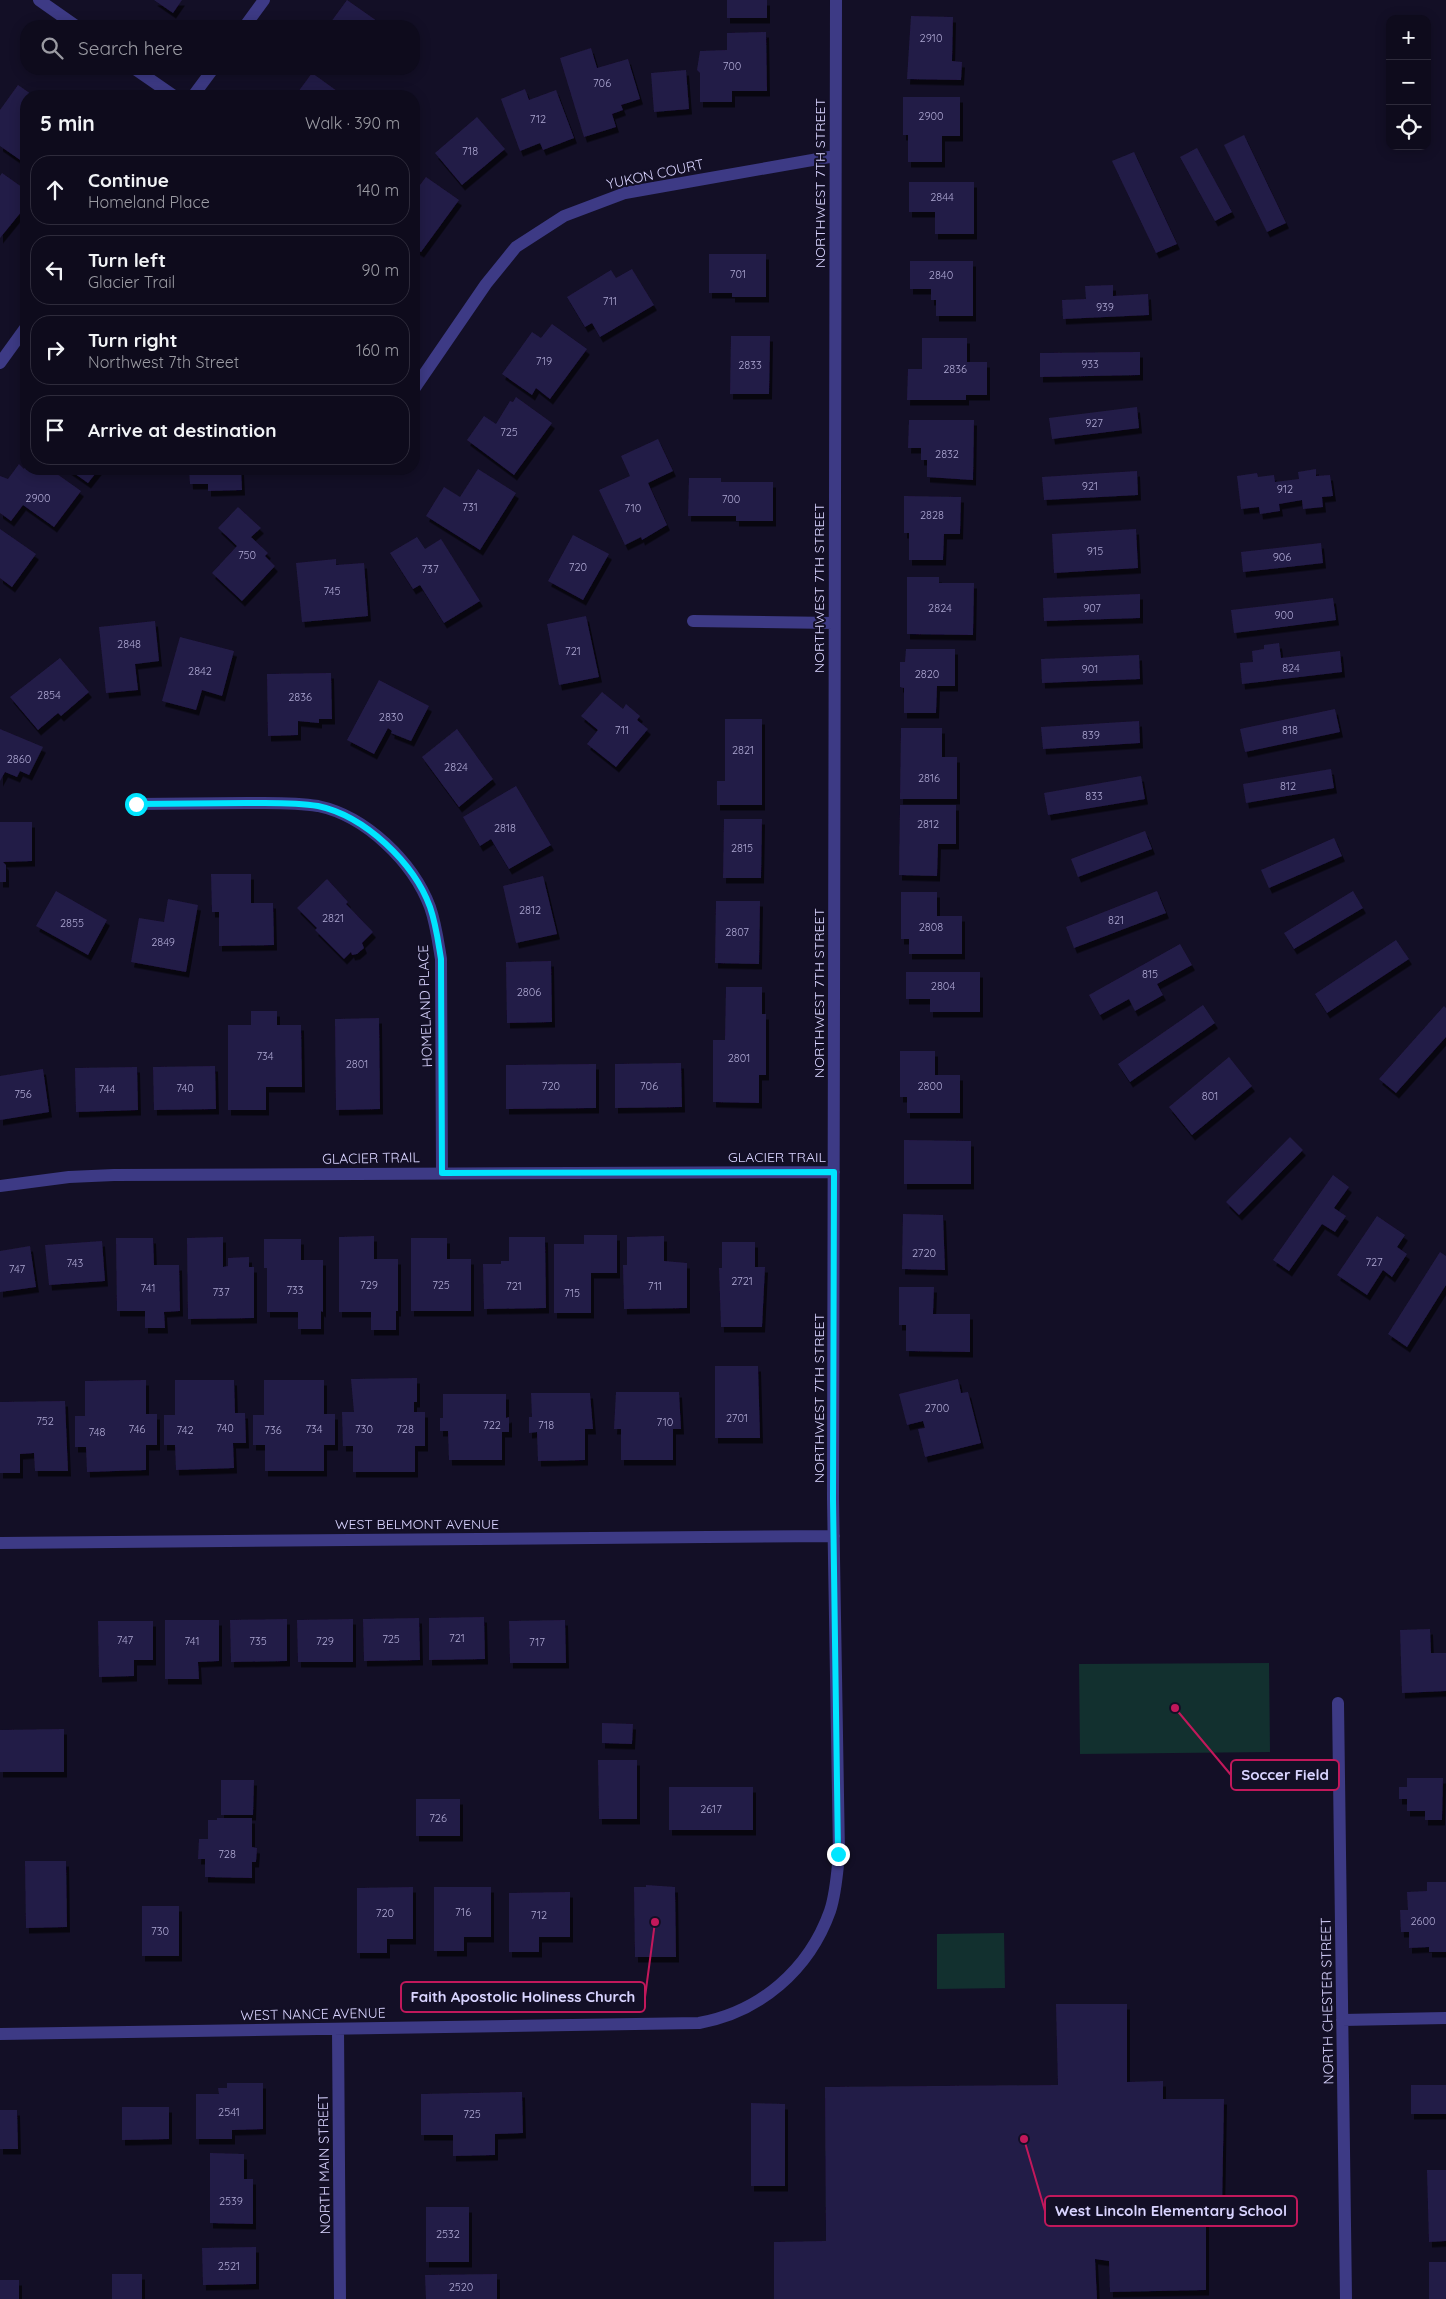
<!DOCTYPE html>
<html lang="en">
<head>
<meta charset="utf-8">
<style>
  :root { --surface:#0e0b1c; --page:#1c1929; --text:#f1f3f6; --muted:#9b9ba3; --line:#2e2b3b }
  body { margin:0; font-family:Quicksand,sans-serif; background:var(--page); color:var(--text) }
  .controls { position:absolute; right:15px; top:15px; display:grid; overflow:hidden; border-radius:10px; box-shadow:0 2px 12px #0003 }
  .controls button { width:45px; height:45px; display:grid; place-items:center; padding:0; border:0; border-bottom:1px solid var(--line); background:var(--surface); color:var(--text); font:25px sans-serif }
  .stop { position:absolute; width:15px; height:15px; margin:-11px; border:4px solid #00e5ff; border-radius:50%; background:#fff }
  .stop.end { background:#00e5ff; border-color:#fff; box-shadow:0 1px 5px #0008 }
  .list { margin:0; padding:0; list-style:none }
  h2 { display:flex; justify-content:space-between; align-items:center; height:65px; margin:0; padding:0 20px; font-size:21px }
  h2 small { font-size:16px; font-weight:400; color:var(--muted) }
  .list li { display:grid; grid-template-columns:32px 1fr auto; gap:15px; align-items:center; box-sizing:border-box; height:70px; margin:0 10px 10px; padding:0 10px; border:1px solid var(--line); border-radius:20px }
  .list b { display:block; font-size:19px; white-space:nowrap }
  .list p { margin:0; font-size:16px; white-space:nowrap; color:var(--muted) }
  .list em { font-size:16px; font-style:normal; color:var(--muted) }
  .icon { flex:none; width:28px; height:28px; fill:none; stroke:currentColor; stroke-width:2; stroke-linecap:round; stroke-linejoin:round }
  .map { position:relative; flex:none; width:1446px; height:2299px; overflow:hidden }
  .search { position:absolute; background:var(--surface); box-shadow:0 2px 12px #0003; left:20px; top:20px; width:400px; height:55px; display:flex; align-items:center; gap:12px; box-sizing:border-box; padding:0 18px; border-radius:20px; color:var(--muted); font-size:19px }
  .panel { position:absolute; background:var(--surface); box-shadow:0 2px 12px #0003; left:20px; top:90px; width:400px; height:385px; border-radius:20px }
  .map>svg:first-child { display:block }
  .green { fill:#12302f }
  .building { fill:#241b47; filter:url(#shadow) }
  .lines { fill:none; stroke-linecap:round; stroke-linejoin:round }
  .minor { stroke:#3d3a85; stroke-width:12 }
  .route { stroke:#00e5ff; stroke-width:6 }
  .labels { text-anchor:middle; stroke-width:4; stroke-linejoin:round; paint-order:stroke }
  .number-label { font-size:11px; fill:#aca6d1 }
  .street-label { font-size:14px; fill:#d9d4ff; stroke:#130f26 }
  .leader { fill:none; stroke:#c2185b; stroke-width:2 }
  .callout-dot { fill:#c2185b; stroke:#130f26; stroke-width:2 }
  .callout { fill:#130f26; stroke:#c2185b; stroke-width:2 }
  .callout-label { font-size:15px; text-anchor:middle; font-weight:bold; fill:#d9d4ff }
</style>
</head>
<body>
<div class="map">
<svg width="1446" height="2299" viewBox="0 0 1446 2299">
  <defs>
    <filter id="shadow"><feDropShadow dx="3" dy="5.5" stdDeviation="0" flood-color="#0009"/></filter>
  </defs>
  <rect width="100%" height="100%" fill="#130f26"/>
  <path class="green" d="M1269,1663L1270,1752L1080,1754L1079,1664Z
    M1004,1933L1005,1988L937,1989V1934Z"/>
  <path class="building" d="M154,0H182L173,13Z
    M347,0L377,21L374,26H328Z
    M727,0H767V18H727Z
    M911,16L953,17L952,61L962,62L961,80L907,79Z
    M766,32L767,91H732V102H700V73L697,70L700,51L727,50V33Z
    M591,48L597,68L628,59L640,99L621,105L623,110L612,114L616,127L584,137L560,58Z
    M686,70L689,109L654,112L651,73Z
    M312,73L344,96H295Z
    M18,85L34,96H26V164L0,146V110Z
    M525,89L529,100L556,90L574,138L543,150L540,143L520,151L501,99Z
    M903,97H960V136H942V162H908V135H903Z
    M477,117L505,149L462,185L435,153Z
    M1244,135L1286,223L1267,232L1224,145Z
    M1197,148L1232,212L1215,221L1180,157Z
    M1134,152L1177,244L1156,253L1112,161Z
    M2,173L26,190V206L0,238V176Z
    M426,177L459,200L421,252L414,248V193Z
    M909,182H974V234H935V212H909Z
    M709,254H766V297H732V293H709Z
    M910,261H973V316H936V300H931V289H910Z
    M632,269L654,305L600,337L592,323L585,327L567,297L611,270L616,278Z
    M1113,285V296L1148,294L1149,315L1063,319L1062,300L1086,299L1085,286Z
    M552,324L587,349L550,399L536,388L532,395L502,374L532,332L541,338Z
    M731,336H770L769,394H730Z
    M922,338H967V362H987V395H966V400H907L908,369H922Z
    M1140,352V375L1040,377V353Z
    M516,397L552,423L514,475L467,440L484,416L496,424L510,401L513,402Z
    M1137,407L1139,428L1052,439L1049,418Z
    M909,420H974L973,480L927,477V460H921V448H908Z
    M658,439L673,471L648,483L667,525L642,540L641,537L625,545L599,490L630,476L621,456Z
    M19,464L24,469L26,466V469H50L81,491L54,527L23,505L11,521L0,513V476L8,479Z
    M68,469H99L88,483Z
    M189,469H241L242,490L208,491V484H190Z
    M478,469L516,493L480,550L426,516L444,487L460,497Z
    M1316,469V476L1330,475L1333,496L1322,497L1323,507L1303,509L1302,500L1279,504L1280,511L1260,514L1259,507L1241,509L1237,476L1257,473L1258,477L1274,475L1275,482L1299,479L1298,472Z
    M1137,471L1138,495L1044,500L1042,477Z
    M689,478H721V482H773V521H736V516H688Z
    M904,496L961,497L960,534H944L943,560H909V533H904Z
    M238,507L261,528L251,537L268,553L265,556L275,566L242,601L212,573L237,546L218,528Z
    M0,529L36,554L12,587L0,578Z
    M1136,529L1138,568L1054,573L1052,534Z
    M573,535L609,554L583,600L548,581Z
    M417,537L425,549L441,539L480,601L444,623L420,585L413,589L390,553Z
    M1321,543L1323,563L1243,572L1241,552Z
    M336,559V565L364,563L368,616L302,622L296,563Z
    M907,577H939V583H974L973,635L907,634Z
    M1140,594V618L1044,621L1043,598Z
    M1333,598L1336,620L1234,633L1231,610Z
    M586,616L599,677L559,685L547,624Z
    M155,621L159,661L135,664L138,690L106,693L99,627Z
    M180,637L234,651L222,696L202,690L196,710L162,701Z
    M1279,643L1281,658L1340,651L1342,672L1242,684L1240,663L1253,662L1252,651L1264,649V645Z
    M906,649H955V686H937L936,713H904V688L900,687V662H905Z
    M1139,655L1140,679L1042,683L1041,659Z
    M60,658L89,692L61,716L58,713L38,730L10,697Z
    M331,673L332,719H319V723L298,721V735L268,736L267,674Z
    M379,680L429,706L411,741L391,733L392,731L388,728L374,754L347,740Z
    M602,692L623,709L626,704L640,716L637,720L648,729L616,767L587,744L598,730L581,716Z
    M1335,709L1340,732L1245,752L1240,729Z
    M725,719H762V805H717V781H725Z
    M1139,721L1140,743L1043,749L1041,727Z
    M901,728H942V757H957V799H900Z
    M0,729L43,747L29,775L20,771L17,777L5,772L0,781Z
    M457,729L493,779L459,807L422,757Z
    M1331,769L1334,788L1246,803L1243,784Z
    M1141,776L1145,799L1048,815L1044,793Z
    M516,786L551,845L509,869L491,839L480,846L463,817Z
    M900,805H956V844H938L937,876L899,875Z
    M724,819H762L761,878H723Z
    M0,822H32V861L3,862L6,865V882H0Z
    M1145,831L1152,849L1078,877L1071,859Z
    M1334,838L1342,856L1269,888L1261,870Z
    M211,874H251V903H273L274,945L219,946V912H212Z
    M543,876L557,934L516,943L503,886Z
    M327,879L348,902L346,904L373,932L362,943L364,948L357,954L352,955L351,952L344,959L315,930L317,928L297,908Z
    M56,891L107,920L88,955L36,926Z
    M1157,891L1166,913L1074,948L1066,927Z
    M1353,891L1363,908L1294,949L1284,933Z
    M901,892H937V916H962V954H909V939H901Z
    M168,899L198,905L186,972L131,962L139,918L164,922Z
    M716,901H760L759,964L715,963Z
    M1396,940L1409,959L1327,1013L1315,994Z
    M1180,944L1192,965L1157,984L1163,995L1135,1011L1129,999L1100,1015L1089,995Z
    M551,961L552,1022L507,1023L506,962Z
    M906,972H980V1012H930V999H906Z
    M726,987H762V1014H766V1075H759V1103L713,1102V1040H725Z
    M1203,1005L1215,1023L1130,1082L1118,1064Z
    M1444,1006L1446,1008V1037L1396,1093L1379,1079Z
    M251,1011H277V1025H301L302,1087H266V1110H228V1025H251Z
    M379,1018L380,1109L336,1110L335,1019Z
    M900,1051H935V1075H960V1113H907V1097H900Z
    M1229,1057L1252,1086L1192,1135L1169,1107Z
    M681,1063L682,1107L615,1108V1064Z
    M596,1064V1108L506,1109V1065Z
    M215,1066L216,1109L154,1110L153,1067Z
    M137,1067L138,1110L76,1112L75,1068Z
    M43,1069L49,1112L0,1120V1076Z
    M1290,1137L1303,1150L1239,1215L1226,1202Z
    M904,1140L971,1141V1184H904Z
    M1333,1175L1349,1187L1334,1208L1346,1216L1335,1232L1322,1224L1289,1271L1273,1260Z
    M903,1214L943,1215L945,1270L902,1269Z
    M1377,1216L1405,1235L1397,1247L1407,1254L1392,1277L1383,1270L1367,1295L1337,1275Z
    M584,1235H617V1273H591V1313H554V1244H584Z
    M374,1236V1259H398V1311H396V1330H371V1312H339V1237Z
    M664,1236V1261L687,1263V1308L624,1309L623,1265H627V1237Z
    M223,1237V1267L228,1266V1258L249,1257V1267H254V1318L188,1319L187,1238Z
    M509,1237H545L546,1308L484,1309L483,1264H501V1261H509Z
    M116,1238H153L154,1265H179L180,1311L164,1312L165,1328H145V1311H117Z
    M411,1238H447V1259H471V1311H411Z
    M264,1239H301V1260H323V1312L321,1311V1329H298V1312H267V1268H264Z
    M102,1241L105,1281L49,1285L45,1245Z
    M722,1242H755V1267H765L762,1327H721L719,1268H722Z
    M30,1246L36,1287L0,1292V1251Z
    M1440,1252L1446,1256V1285L1407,1347L1388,1334Z
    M899,1287H934L933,1314H970V1352L906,1351V1325H899Z
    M715,1366H758L760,1438H715Z
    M417,1378V1402H414V1412H425V1446H415V1472H353V1446H343L342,1412H354L351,1379Z
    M958,1379L961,1393L968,1392L981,1443L925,1457L918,1429L925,1428L923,1421L907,1425L899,1394Z
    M146,1380V1414H157V1445H146V1470L87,1472L86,1447H75V1416H85V1381Z
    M175,1380H234L235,1413H245L246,1443H233L234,1468L176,1470L175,1445H164V1415H175Z
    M264,1380H324V1414H335V1445H324V1471H265V1445H253V1415H264Z
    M616,1392H679L681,1429H673V1460H621V1429H614Z
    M531,1393H590L593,1429H585V1460L538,1461L537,1432L529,1433V1417H532Z
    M443,1394H506V1418L509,1417V1432H502V1460H449L448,1431H440V1418H443Z
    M65,1401L68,1471H35L34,1453L20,1454V1473H0V1402Z
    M484,1617L485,1659L429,1660V1618Z
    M419,1618L420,1660L364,1661L363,1619Z
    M287,1619V1661L231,1662L230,1620Z
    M353,1619V1662H298L297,1620Z
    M165,1620H219V1661L198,1662L199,1679H165Z
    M565,1620L566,1663H510L509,1621Z
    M98,1621H153V1660H134V1676L99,1677Z
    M1430,1629L1431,1653H1446V1691L1402,1693L1400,1630Z
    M602,1723L633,1724L632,1744L602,1743Z
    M64,1729V1772H0V1730Z
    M598,1760H637V1819H599Z
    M1407,1778H1443L1442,1820H1425V1811H1407V1799H1399V1787H1407Z
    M221,1780H254L253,1815H221Z
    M669,1787H753V1830H669Z
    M416,1799H460V1836H416Z
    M217,1818H252V1847L257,1848L256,1862H252V1878L205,1877V1859H198L199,1839H208V1820H217Z
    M25,1861H66L67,1927L26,1928Z
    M1427,1882H1446V1952H1429V1947L1409,1948V1932H1401L1400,1910H1408L1407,1892L1427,1891Z
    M646,1885L675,1887L676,1957H635L634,1887H646Z
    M413,1887V1939H387V1953H357V1888Z
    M434,1887H491V1937H464V1951H434Z
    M570,1892V1937H539V1952H509V1893Z
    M142,1906H179V1956H142Z
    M1056,2004H1127V2082L1163,2081V2099H1224L1222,2207L1206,2208V2290L1110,2292L1109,2261L1095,2259L1097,2299H774V2242L826,2241L825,2087L1058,2085Z
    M227,2083H263V2129L232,2130V2139H196V2094H219L218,2088H227Z
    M1411,2085H1446V2114H1411Z
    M522,2092L523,2133L495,2134V2155L453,2156V2135H421V2094Z
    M751,2103L785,2104V2186H751Z
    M122,2107H169V2139L122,2140Z
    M0,2110H17L18,2149H0Z
    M210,2153L244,2154V2179H253V2224L210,2223Z
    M1427,2170H1446V2241L1429,2242Z
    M426,2207H469V2262H426Z
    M256,2247V2284L203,2285L202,2248Z
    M1429,2262H1446V2299H1429Z
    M112,2274H142V2299H112Z
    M497,2274V2299H426L425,2275Z
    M0,2280H19V2299H0Z"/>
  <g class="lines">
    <path class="minor" d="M39,0L76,26
      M245,26L264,0
      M135,69L174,96
      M193,96L213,69
      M0,363L26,327
      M414,389L486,284L516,247L564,216L625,193L835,156
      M693,621L834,623
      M136,804C172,804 209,803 246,803C270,803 294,802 318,806C366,816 413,862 430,907C436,924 438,941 441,959L442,1173
      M0,1186L69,1177L114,1175L834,1172
      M0,1543L834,1536
      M1338,1703L1346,2299
      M1342,2020L1446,2018
      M338,2029L340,2299
      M0,2034L699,2023C760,2012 809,1970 830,1911C836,1893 837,1874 839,1854L833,1499L836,0"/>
  </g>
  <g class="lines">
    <path class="route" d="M136,804C172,804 209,803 246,803C270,803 295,802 318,806C365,816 414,863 430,907C436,924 438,941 441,959L442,1173L834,1172L833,1499L838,1854"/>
  </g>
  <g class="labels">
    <g class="number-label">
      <text x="931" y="42">2910</text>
      <text x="732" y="70">700</text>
      <text x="602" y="87">706</text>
      <text x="931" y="120">2900</text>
      <text x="538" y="123">712</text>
      <text x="470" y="155">718</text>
      <text x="942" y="201">2844</text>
      <text x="738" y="278">701</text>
      <text x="941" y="279">2840</text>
      <text x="610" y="305">711</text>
      <text x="1105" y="311">939</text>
      <text x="544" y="365">719</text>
      <text x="1090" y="368">933</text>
      <text x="750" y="369">2833</text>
      <text x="955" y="373">2836</text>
      <text x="1094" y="427">927</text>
      <text x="509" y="436">725</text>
      <text x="947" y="458">2832</text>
      <text x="1090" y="490">921</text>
      <text x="1285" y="493">912</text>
      <text x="38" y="502">2900</text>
      <text x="731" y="503">700</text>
      <text x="470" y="511">731</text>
      <text x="633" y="512">710</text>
      <text x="932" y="519">2828</text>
      <text x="1095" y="555">915</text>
      <text x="247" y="559">750</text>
      <text x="1282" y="561">906</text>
      <text x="578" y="571">720</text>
      <text x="430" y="573">737</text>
      <text x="332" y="595">745</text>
      <text x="940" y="612">2824</text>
      <text x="1092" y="612">907</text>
      <text x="1284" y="619">900</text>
      <text x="129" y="648">2848</text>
      <text x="573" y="655">721</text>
      <text x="1291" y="672">824</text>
      <text x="1090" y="673">901</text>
      <text x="200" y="675">2842</text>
      <text x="927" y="678">2820</text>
      <text x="49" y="699">2854</text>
      <text x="300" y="701">2836</text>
      <text x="391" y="721">2830</text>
      <text x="622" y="734">711</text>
      <text x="1290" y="734">818</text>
      <text x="1091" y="739">839</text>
      <text x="743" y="754">2821</text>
      <text x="19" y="763">2860</text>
      <text x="456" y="771">2824</text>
      <text x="929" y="782">2816</text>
      <text x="1288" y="790">812</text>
      <text x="1094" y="800">833</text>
      <text x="928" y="828">2812</text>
      <text x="505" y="832">2818</text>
      <text x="742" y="852">2815</text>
      <text x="530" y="914">2812</text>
      <text x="333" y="922">2821</text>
      <text x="1116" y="924">821</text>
      <text x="72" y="927">2855</text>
      <text x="931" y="931">2808</text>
      <text x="737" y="936">2807</text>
      <text x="163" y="946">2849</text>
      <text x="1150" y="978">815</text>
      <text x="943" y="990">2804</text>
      <text x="529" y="996">2806</text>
      <text x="265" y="1060">734</text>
      <text x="739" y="1062">2801</text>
      <text x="357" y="1068">2801</text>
      <text x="551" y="1090">720</text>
      <text x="649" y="1090">706</text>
      <text x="930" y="1090">2800</text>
      <text x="185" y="1092">740</text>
      <text x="107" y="1093">744</text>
      <text x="23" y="1098">756</text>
      <text x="1210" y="1100">801</text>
      <text x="924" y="1257">2720</text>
      <text x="1374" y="1266">727</text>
      <text x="75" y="1267">743</text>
      <text x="17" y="1273">747</text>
      <text x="742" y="1285">2721</text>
      <text x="369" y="1289">729</text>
      <text x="441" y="1289">725</text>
      <text x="514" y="1290">721</text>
      <text x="655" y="1290">711</text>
      <text x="148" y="1292">741</text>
      <text x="295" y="1294">733</text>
      <text x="221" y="1296">737</text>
      <text x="572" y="1297">715</text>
      <text x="937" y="1412">2700</text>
      <text x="737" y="1422">2701</text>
      <text x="45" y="1425">752</text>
      <text x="665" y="1426">710</text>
      <text x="492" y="1429">722</text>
      <text x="546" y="1429">718</text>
      <text x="225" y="1432">740</text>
      <text x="137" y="1433">746</text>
      <text x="314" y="1433">734</text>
      <text x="364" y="1433">730</text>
      <text x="405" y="1433">728</text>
      <text x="185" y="1434">742</text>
      <text x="273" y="1434">736</text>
      <text x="97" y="1436">748</text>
      <text x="457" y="1642">721</text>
      <text x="391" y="1643">725</text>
      <text x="125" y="1644">747</text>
      <text x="192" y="1645">741</text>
      <text x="258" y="1645">735</text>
      <text x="325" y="1645">729</text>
      <text x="537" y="1646">717</text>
      <text x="711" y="1813">2617</text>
      <text x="438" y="1822">726</text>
      <text x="227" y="1858">728</text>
      <text x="463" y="1916">716</text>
      <text x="385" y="1917">720</text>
      <text x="539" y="1919">712</text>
      <text x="1423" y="1925">2600</text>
      <text x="160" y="1935">730</text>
      <text x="229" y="2116">2541</text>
      <text x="472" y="2118">725</text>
      <text x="231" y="2205">2539</text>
      <text x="448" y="2238">2532</text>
      <text x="229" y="2270">2521</text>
      <text x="461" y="2291">2520</text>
    </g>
    <g class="street-label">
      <text transform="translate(655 174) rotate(-12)" y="5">YUKON COURT</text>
      <text transform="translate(820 183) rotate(-90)" y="5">NORTHWEST 7TH STREET</text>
      <text transform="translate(819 588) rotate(-90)" y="5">NORTHWEST 7TH STREET</text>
      <text transform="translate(819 993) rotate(-90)" y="5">NORTHWEST 7TH STREET</text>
      <text transform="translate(425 1006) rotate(-92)" y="5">HOMELAND PLACE</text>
      <text x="777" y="1162">GLACIER TRAIL</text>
      <text transform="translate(371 1158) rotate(-1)" y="5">GLACIER TRAIL</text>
      <text transform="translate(819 1398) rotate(-90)" y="5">NORTHWEST 7TH STREET</text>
      <text x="417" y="1529">WEST BELMONT AVENUE</text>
      <text transform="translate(1327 2001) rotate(-91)" y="5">NORTH CHESTER STREET</text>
      <text transform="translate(313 2014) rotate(-1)" y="5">WEST NANCE AVENUE</text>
      <text transform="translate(324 2164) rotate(-91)" y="5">NORTH MAIN STREET</text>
    </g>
  </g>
  <path class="leader" d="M1175 1708L1231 1775M655 1922L645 1997M1024 2139L1045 2211"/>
  <g class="callout-dot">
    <circle cx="1175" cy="1708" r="5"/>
    <circle cx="655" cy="1922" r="5"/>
    <circle cx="1024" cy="2139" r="5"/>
  </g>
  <g class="callout">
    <rect x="1231" y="1760" width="108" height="30" rx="5"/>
    <rect x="401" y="1982" width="244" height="30" rx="5"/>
    <rect x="1045" y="2196" width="252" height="30" rx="5"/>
  </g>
  <g class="callout-label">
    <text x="1285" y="1780">Soccer Field</text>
    <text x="523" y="2002">Faith Apostolic Holiness Church</text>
    <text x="1171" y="2216">West Lincoln Elementary School</text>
  </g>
</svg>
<div class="controls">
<button>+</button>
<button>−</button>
<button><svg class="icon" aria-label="locate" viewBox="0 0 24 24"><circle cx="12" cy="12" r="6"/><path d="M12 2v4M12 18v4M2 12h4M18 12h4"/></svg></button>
</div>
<div class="stop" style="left:136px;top:804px"></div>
<div class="stop end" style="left:838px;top:1854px"></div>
<div class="search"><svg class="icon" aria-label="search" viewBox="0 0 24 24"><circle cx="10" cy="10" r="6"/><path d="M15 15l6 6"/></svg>Search here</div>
<section class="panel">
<h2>5 min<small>Walk · 390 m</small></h2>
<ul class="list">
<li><svg class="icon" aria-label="ahead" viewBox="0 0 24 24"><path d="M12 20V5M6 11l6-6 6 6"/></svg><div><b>Continue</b><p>Homeland Place</p></div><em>140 m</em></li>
<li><svg class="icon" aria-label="left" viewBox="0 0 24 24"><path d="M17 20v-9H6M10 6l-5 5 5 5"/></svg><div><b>Turn left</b><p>Glacier Trail</p></div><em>90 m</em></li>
<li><svg class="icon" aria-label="right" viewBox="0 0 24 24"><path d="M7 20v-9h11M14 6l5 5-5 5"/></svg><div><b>Turn right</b><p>Northwest 7th Street</p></div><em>160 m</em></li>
<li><svg class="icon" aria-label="arrive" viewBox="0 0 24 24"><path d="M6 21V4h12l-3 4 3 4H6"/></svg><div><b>Arrive at destination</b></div></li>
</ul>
</section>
</div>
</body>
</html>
